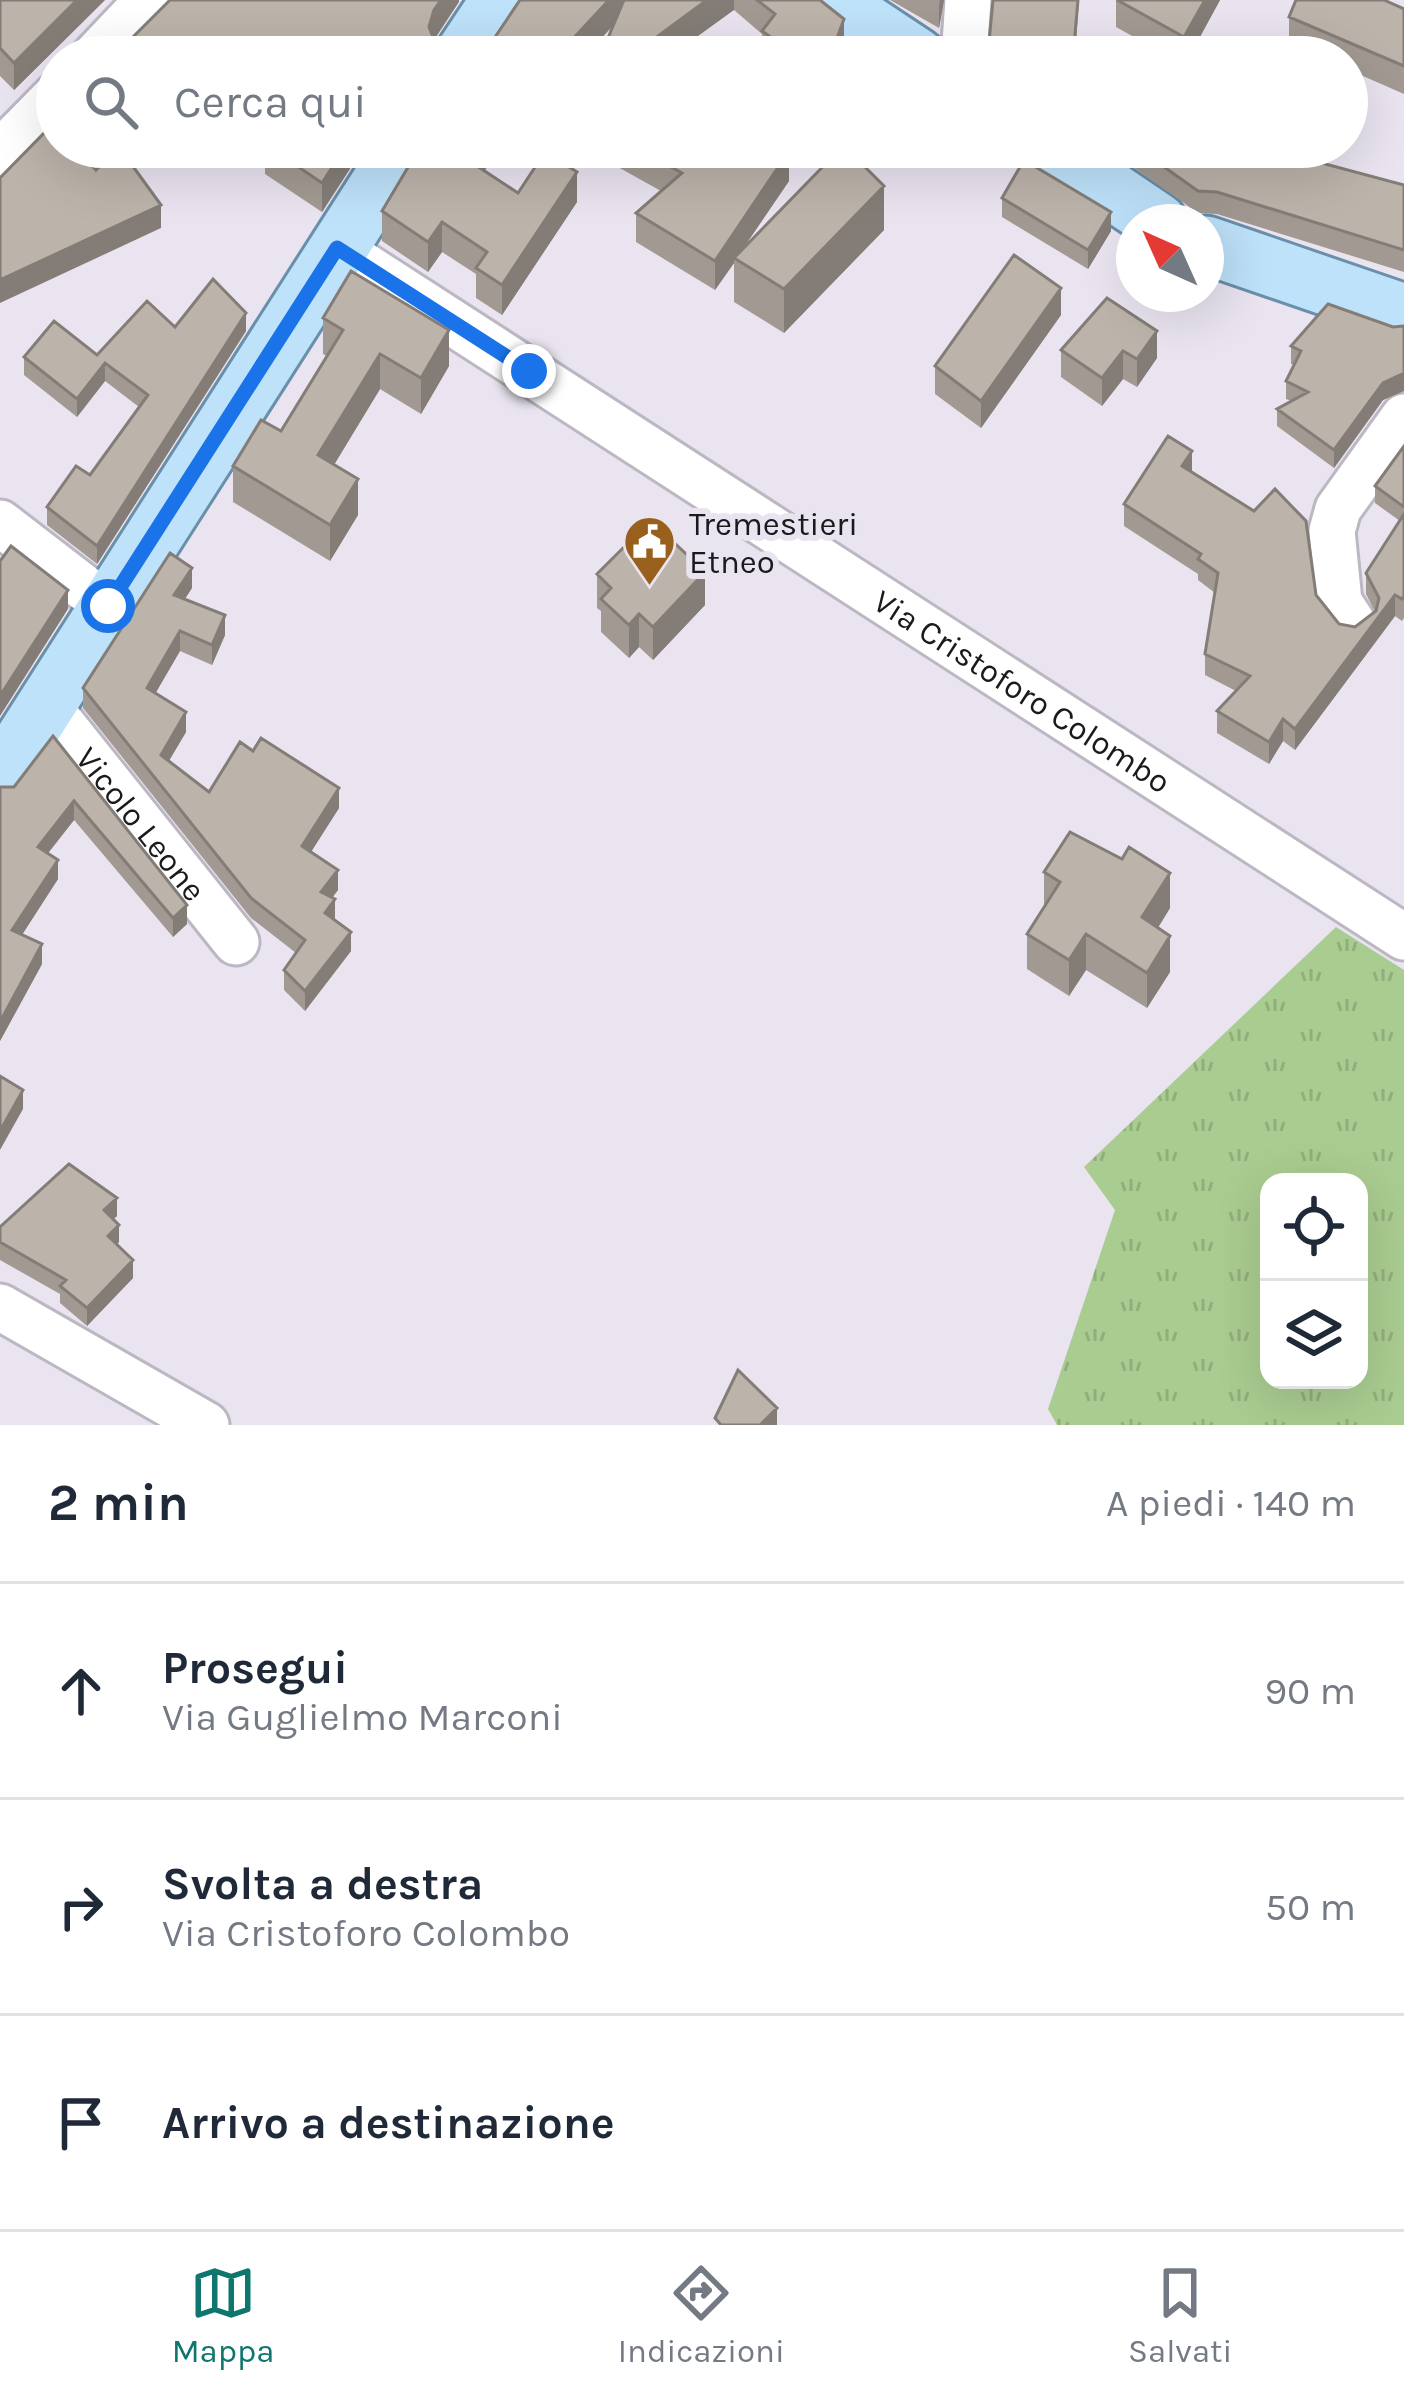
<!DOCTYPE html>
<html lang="it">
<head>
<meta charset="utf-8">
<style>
  :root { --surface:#fff; --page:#f6f6f7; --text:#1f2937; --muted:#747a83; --line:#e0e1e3; --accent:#0f766e }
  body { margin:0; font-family:Karla,sans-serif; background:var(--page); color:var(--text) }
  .controls { position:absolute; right:36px; bottom:36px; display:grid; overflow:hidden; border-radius:24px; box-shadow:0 12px 48px #0002 }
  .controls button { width:108px; height:108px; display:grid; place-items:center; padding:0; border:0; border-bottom:3px solid var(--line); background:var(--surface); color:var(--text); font:60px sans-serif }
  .compass { position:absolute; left:1116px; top:204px; width:108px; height:108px; border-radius:50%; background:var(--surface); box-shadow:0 12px 48px #0002; rotate:315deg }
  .stop { position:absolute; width:36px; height:36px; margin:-27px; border:9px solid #1a73e8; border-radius:50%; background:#fff }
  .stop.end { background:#1a73e8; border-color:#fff; box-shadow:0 3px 12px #0008 }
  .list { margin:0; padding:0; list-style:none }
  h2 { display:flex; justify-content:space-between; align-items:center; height:156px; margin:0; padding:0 48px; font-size:51px }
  h2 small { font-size:39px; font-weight:400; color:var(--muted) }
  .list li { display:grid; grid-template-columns:78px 1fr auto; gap:36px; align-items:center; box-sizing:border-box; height:216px; padding:0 48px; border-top:3px solid var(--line) }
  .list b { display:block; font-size:45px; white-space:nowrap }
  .list p { margin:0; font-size:39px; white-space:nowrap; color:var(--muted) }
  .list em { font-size:39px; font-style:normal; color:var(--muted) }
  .icon { flex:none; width:66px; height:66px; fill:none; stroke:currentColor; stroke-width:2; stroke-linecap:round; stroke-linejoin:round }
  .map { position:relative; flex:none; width:1404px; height:1425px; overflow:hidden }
  .search { position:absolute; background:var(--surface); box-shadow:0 12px 48px #0002; left:36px; right:36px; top:36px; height:132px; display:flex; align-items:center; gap:30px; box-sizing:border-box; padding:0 42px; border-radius:66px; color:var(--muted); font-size:45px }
  .sheet { height:804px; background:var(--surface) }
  nav { display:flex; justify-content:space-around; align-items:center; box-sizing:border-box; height:168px; border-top:3px solid var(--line); background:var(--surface); font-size:33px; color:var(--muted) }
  nav a { display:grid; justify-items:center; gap:6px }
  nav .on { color:var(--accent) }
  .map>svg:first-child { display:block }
  .grass { fill:url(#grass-tufts); fill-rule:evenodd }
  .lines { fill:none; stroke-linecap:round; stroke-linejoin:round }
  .minor-casing { stroke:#bcb8c3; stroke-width:51 }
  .major-casing { stroke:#698faa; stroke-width:63 }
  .minor { stroke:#fff; stroke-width:45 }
  .major { stroke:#bee2fa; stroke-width:57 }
  .wall { fill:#a29a92 }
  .shaded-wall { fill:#847d77 }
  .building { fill:#bcb3aa; stroke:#847d77; stroke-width:3 }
  .route { stroke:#1a73e8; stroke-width:15 }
  .labels { text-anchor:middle; stroke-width:12; stroke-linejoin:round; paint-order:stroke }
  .poi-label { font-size:33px; fill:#1a191c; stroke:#e9e4f0; text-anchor:start }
  .street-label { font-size:33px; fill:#1a191c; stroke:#e9e4f0 }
</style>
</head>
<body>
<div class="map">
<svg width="1404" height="1425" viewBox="0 0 1404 1425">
  <defs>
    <pattern id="grass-tufts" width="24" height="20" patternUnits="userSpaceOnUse" patternTransform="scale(3)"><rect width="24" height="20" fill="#a9cc90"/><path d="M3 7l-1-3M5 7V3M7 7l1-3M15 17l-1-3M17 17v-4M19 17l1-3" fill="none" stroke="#91af7c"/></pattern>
  </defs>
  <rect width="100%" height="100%" fill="#e9e4f0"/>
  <path class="grass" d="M1336,927L1404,970V1425H1057L1048,1409L1115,1210L1084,1167ZM1269,1182H1359V1380H1269Z"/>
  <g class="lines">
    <defs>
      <g id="minor">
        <path d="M94,57L148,0"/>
        <path d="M964,57L968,0"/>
        <path d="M0,153L57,95"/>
        <path id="s1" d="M337,248L1404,937"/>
        <path d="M0,523L108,606"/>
        <path d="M1352,622L1339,602L1332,531L1338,509L1404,417"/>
        <path id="s2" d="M46,704L236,942"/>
        <path d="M0,1307L206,1425"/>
      </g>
      <path id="major" d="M831,0L917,57
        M462,57L500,0
        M1047,147L1158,222
        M1206,245L1404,313
        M0,777L403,147"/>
    </defs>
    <use href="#minor" class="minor-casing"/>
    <use href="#major" class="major-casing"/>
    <use href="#minor" class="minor"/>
    <use href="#major" class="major"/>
  </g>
  <path class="wall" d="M0,0H105L14,90L0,76Z
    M520,0H820L844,46L859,57H762V34L734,10L614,25L584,57H475L489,46Z
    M890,0H944L939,28Z
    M1079,0L1075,57H989V42Z
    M1116,0H1220L1189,57H1170L1116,27Z
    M1404,9V94L1347,69V57H1319L1289,44V17Z
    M265,147H364L322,212L265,174Z
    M498,147V150L484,171L518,193L577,202L502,315L476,298V274L442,252L428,272L382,241V211Z
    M582,147H782L789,181L744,247L839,151L834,147H869L859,161L884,230L784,333L734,302V263L715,290L636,242V213L661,191Z
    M1105,147H1325L1320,162L1404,185V272L1217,214L1198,213Z
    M1002,198L1111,231L1088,269L1002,217Z
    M1107,298L1157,358L1137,387L1123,379L1102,406L1061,377V350Z
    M1061,315L981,428L935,394V366Z
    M323,318L449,366L421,414L380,389L334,465L358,515L330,561L233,502V466L281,431L327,356L323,354Z
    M1404,326V391L1383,400L1334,468L1277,426V409L1291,401L1286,399V381L1294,365L1291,364V346Z
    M175,327L246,331L97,564L47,525V507L90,475L139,407L105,381L77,417L24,375V357L97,355Z
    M1404,446V618L1402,621L1395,616L1295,750L1283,741L1269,764L1217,733V711L1236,691L1205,675V654L1215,593L1198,580V574L1124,526V504L1192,472L1316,595L1339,624L1355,627L1375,612L1366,594V573L1400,521L1375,503V486Z
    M638,557L705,605L653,660L639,647L629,658L601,632V611L597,608V574Z
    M192,588L185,599L225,635L212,665L180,651L155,693L186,732L169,761L209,792L339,808L311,852L338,890L332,898L335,920L351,951L305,1011L284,990V970L296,953L251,918L83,708V688Z
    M53,736L187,924L173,937L74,820L48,853L58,879L22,935L42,964L0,1041L14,787Z
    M1044,872L1170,908L1158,928L1170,972L1147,1008L1086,970L1069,996L1027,969V934L1044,907Z
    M117,1216L113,1219L119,1242L117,1245L133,1278L87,1326L60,1303V1294L0,1260V1227Z"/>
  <path class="shaded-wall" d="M77,0H105L14,90V63Z
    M441,0H459V2L434,40L429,27L434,10Z
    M609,0H636L584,57H556Z
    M707,0H734V10L669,57L658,36Z
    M940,0H944L939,28V6Z
    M1078,0L1075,57H1073Z
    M1205,0H1220L1189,57H1184V37Z
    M844,19V48L836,41Z
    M345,147H364L322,212V183Z
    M481,147H498V150L471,192V162Z
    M857,147H869L857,164Z
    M1318,147H1325L1314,183V161Z
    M789,151V181L736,259L734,258V263L715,290V261Z
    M577,172V202L502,315V285Z
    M884,186V230L784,333V289Z
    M161,205V228L0,303V280Z
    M1111,212V231L1088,269V250Z
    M442,222V252L428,272V242Z
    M1061,288V315L981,428V401Z
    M246,313V331L97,564V546Z
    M449,330V366L421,414V378Z
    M1157,331V358L1137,387V359Z
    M1123,351V379L1102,406V378Z
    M380,354V389L318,491V455Z
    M105,363V381L77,417V399Z
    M1404,373V391L1383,400L1334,468V450L1383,383Z
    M1192,451V473L1182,466Z
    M358,479V515L330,561V525Z
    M192,568V588L174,615V595Z
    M705,572V605L653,660V627Z
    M68,590V609L0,716V696Z
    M1395,595V616L1295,750V729Z
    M639,614V647L629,658V625Z
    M225,615V635L212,665V645Z
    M180,631V651L147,708V688Z
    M186,712V732L161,774V755Z
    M1283,719V741L1269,764V742Z
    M339,788V808L302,866V846Z
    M74,801V820L38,866V847Z
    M58,860V879L12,950V930Z
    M338,870V890L321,912V892Z
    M1170,873V908L1142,953V917Z
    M335,899V919L325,933V913Z
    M187,905V924L173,937V918Z
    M351,932V951L305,1011V991Z
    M1086,934V970L1069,996V960Z
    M1170,936V972L1147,1008V973Z
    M42,944V964L0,1041V1022Z
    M23,1090V1109L0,1150V1131Z
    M117,1198V1216L104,1228V1210Z
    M119,1225V1242L108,1253V1236Z
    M133,1260V1278L87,1326V1308Z
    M777,1408V1425H760Z"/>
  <path class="building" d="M0,0H77L14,63L0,48Z
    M170,0H441L434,10L429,27L437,47L431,57H222L217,53L204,57H113Z
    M520,0H609L556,57H475L489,46Z
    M624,0H707L658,36L676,57H600Z
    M757,0H820L844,19L836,41L859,57H769L775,40L762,31L775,14Z
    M993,0H1078L1073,57H1010L989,42Z
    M1117,0H1205L1184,37Z
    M1296,0H1384L1404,9V66L1289,17Z
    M52,125L57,130V147H74L96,170L119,147L161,205L0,280V178Z
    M269,147H345L322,183Z
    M420,147H481L471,162L518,193L545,152L577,172L502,285L476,268L487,252L442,222L428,242L382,211Z
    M635,147H782L789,151L715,261L636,213L682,173Z
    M842,147H845L884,186L784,289L734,258Z
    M1136,147H1318L1314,161L1404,185V250L1217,192L1198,191Z
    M1024,160L1111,212L1088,250L1002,198Z
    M1014,255L1061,288L981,401L935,366Z
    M351,271L449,330L421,378L380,354L318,455L358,479L330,525L233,466L261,420L281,431L343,330L323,318Z
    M213,279L246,313L97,546L47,507L76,466L90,475L148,395L105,363L77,399L24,357L54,321L97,355L147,301L175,327Z
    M1107,298L1157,331L1137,359L1123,351L1102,378L1061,350Z
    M1328,304L1393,327L1404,326V373L1383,383L1334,450L1277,409L1308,392L1286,381L1301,351L1291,346Z
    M1168,436L1192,451L1182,466L1254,511L1275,489L1306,521L1316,595L1339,624L1355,627L1376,611L1379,598L1366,573L1404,514V596L1402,599L1395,595L1295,729L1283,719L1269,742L1217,711L1250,676L1205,654L1218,573L1198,559L1201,554L1124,504Z
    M1404,446V507L1375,486Z
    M662,531L705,572L653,627L639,614L629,625L601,599L611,588L597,574L626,545L638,557Z
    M11,546L68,590L0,696V561Z
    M170,553L192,568L174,595L225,615L212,645L180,631L147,688L186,712L161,755L209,792L240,742L253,751L261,738L339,788L302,846L338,870L321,892L335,899L325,913L351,932L305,991L284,970L305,940L251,898L83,688Z
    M53,736L187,905L173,918L74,801L38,847L58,860L12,930L42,944L0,1022V787H14Z
    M1070,832L1122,859L1129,847L1170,873L1142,917L1170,936L1147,973L1086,934L1069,960L1027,934L1060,882L1044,872Z
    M0,1076L23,1090L0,1131Z
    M69,1164L117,1198L104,1210L119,1225L108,1236L133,1260L87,1308L60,1286L66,1280L0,1242V1227Z
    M738,1370L777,1408L760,1425H721L715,1418Z"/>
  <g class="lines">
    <path class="route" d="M108,606L337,248L529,371"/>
  </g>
  <defs>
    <symbol id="civic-pin" viewBox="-11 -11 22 30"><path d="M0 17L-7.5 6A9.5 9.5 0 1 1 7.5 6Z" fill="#98601c" stroke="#e9e4f0"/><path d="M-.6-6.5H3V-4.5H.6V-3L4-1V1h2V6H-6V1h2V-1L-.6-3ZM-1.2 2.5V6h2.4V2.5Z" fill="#fff"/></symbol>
  </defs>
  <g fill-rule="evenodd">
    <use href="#civic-pin" x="620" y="512" width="59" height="81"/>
  </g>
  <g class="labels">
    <g class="poi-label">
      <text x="689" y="535">Tremestieri<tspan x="689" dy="38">Etneo</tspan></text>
    </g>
    <g class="street-label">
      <text dy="12" stroke="none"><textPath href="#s1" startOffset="816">Via Cristoforo Colombo</textPath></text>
      <text dy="12" stroke="none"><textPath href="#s2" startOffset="153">Vicolo Leone</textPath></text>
    </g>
  </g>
</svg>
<div class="controls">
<button><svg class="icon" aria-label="locate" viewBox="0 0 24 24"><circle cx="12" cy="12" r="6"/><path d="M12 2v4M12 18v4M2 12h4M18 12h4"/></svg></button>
<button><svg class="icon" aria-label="layers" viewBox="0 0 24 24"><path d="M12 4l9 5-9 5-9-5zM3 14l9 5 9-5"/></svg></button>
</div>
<svg class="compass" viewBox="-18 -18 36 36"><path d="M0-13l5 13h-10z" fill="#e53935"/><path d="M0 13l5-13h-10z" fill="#747a83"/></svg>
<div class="stop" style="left:108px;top:606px"></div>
<div class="stop end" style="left:529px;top:371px"></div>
<div class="search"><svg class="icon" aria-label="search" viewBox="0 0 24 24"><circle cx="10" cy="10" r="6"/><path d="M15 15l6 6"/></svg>Cerca qui</div>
</div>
<section class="sheet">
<h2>2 min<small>A piedi · 140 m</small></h2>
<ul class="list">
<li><svg class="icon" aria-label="ahead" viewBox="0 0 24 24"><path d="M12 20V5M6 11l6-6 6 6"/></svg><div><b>Prosegui</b><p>Via Guglielmo Marconi</p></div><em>90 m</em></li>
<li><svg class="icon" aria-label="right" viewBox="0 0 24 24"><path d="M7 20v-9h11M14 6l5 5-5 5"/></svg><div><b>Svolta a destra</b><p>Via Cristoforo Colombo</p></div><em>50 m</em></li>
<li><svg class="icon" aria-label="arrive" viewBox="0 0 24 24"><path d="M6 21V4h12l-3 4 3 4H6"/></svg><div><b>Arrivo a destinazione</b></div></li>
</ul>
</section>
<nav>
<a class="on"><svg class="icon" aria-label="map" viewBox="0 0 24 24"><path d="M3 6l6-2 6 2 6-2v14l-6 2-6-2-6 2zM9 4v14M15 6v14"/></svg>Mappa</a>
<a><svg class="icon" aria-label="directions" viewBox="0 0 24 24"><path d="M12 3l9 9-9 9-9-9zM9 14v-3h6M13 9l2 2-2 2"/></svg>Indicazioni</a>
<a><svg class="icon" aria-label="saved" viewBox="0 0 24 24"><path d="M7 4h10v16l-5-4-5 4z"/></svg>Salvati</a>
</nav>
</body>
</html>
